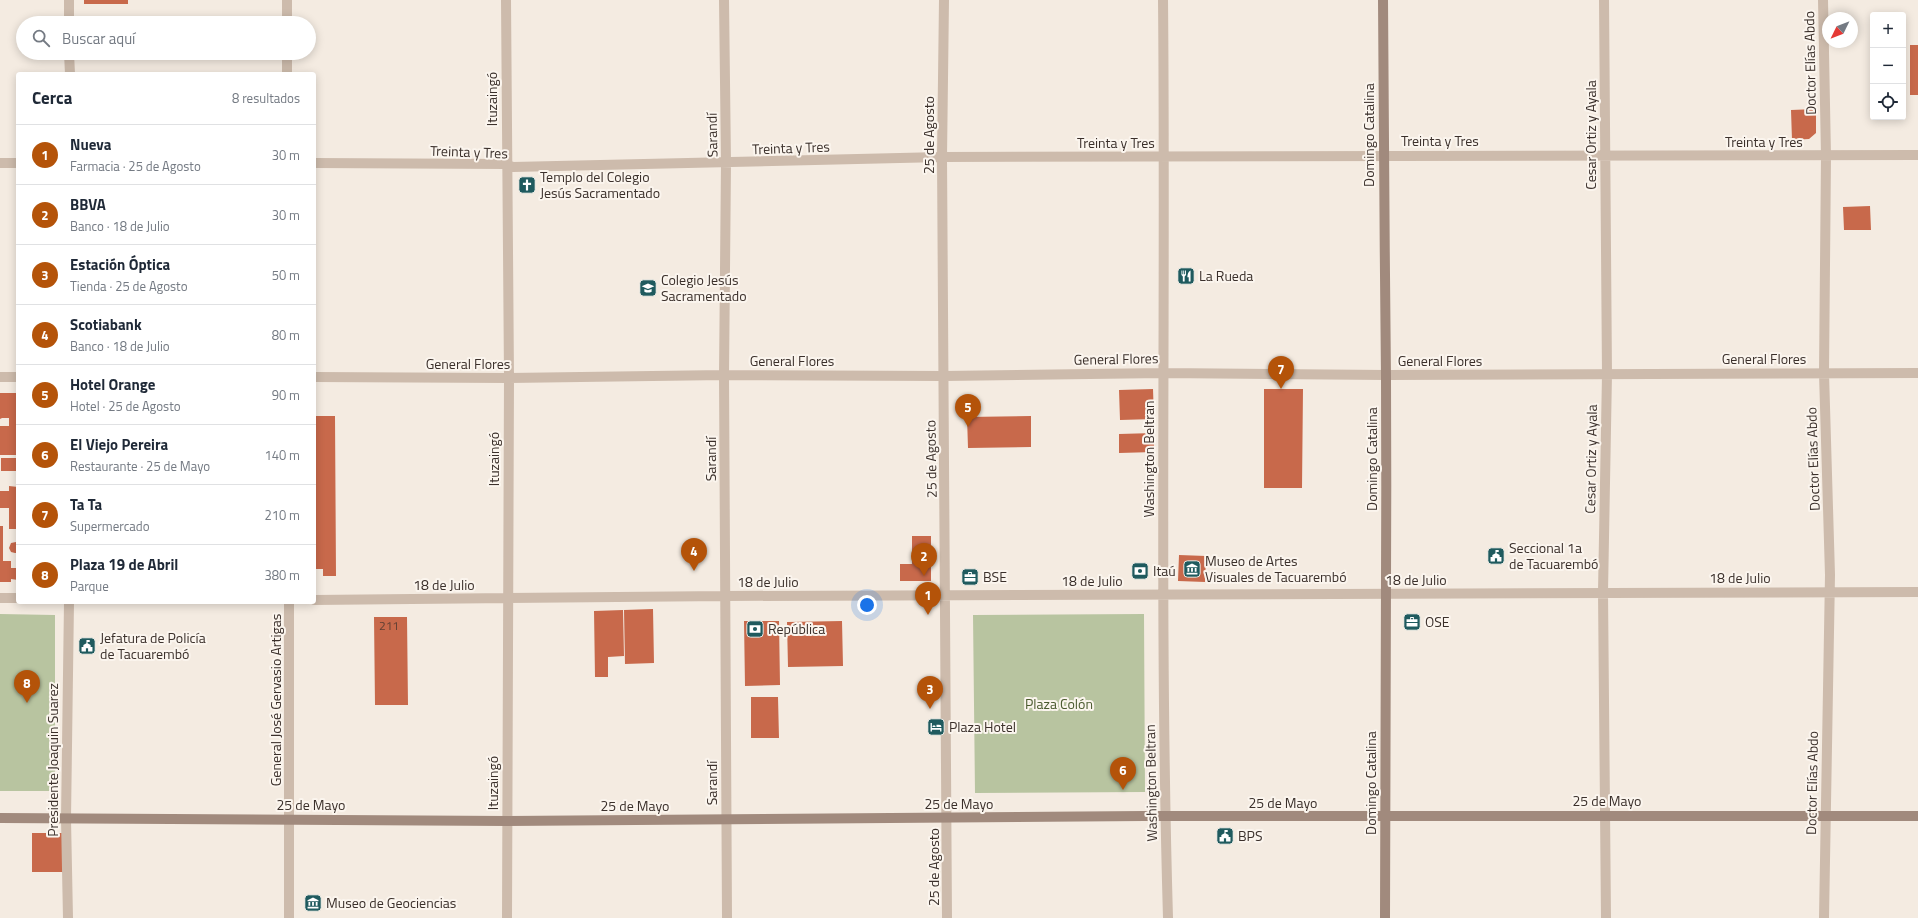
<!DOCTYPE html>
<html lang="es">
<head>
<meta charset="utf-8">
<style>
  :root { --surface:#fff; --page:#f6f6f7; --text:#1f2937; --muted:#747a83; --line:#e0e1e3; --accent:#b45309 }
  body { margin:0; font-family:"Titillium Web",sans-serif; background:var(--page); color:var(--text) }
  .controls { position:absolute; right:12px; top:12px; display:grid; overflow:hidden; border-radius:4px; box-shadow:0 2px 10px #0003 }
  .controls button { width:36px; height:36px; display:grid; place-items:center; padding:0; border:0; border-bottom:1px solid var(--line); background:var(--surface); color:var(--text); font:20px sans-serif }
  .compass { position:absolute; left:1822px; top:12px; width:36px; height:36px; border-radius:50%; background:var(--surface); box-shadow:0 2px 10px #0003; rotate:227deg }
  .you { position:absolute; left:867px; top:605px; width:14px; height:14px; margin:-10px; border:3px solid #fff; border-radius:50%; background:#1a73e8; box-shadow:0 0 0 6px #1a73e833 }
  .badge { display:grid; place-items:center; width:26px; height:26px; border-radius:50%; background:var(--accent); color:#fff; font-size:13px; font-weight:700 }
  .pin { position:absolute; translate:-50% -33px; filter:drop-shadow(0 1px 2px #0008) }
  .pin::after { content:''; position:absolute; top:21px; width:14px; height:12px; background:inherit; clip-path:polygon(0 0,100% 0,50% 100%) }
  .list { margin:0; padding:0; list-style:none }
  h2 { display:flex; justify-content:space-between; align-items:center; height:52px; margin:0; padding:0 16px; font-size:17px }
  h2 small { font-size:13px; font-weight:400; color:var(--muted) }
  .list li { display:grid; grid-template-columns:26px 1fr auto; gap:12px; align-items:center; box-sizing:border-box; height:60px; padding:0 16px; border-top:1px solid var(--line) }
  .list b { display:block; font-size:15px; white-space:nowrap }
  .list p { margin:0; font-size:13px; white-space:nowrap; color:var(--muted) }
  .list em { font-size:13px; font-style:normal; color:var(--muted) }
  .icon { flex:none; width:22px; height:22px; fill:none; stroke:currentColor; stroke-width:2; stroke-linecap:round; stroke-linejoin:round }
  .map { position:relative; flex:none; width:1918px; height:918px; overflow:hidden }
  .search { position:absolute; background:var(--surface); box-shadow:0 2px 10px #0003; left:16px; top:16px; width:300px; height:44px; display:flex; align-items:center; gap:10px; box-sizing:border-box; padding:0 14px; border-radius:22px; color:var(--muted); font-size:15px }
  .panel { position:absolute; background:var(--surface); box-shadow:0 2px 10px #0003; left:16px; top:72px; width:300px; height:532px; border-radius:4px }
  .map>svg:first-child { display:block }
  .green { fill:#b8c4a0 }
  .building { fill:#c8694b }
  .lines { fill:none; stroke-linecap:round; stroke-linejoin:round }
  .street { stroke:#cdbbac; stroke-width:10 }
  .secondary { stroke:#a18a7d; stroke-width:10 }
  .labels { text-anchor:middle; stroke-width:4; stroke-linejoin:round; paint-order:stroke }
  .number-label { font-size:12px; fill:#5e3e33 }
  .street-label { font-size:14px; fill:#3b302b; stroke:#fbf5ee }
  .poi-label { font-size:14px; fill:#3b302b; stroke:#fbf5ee; text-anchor:start }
  .park-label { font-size:14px; fill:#4a5a2e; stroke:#fbf5ee }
</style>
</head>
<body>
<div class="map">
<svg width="1918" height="918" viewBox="0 0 1918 918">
  <rect width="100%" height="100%" fill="#f4ebe1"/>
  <path class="green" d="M0,614L55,615V791H0Z
    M1144,614L1145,792L975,793L973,615Z"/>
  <path class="building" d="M84,0H128V4H84Z
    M1910,45H1918V95H1910Z
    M1816,109V133L1809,139L1792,140L1791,110Z
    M1870,206L1871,230H1844L1843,207Z
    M1153,389L1154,419L1120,420L1119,390Z
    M1264,389H1303L1302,488H1264Z
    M0,393H18V455H0V426H9V418H2L0,419Z
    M314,416H335L336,576H323V569H314Z
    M1031,416V447L968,448L967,417Z
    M1154,433V452L1119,453V434Z
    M1,458H16V471H1Z
    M9,486L18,487V529H9V508H0V491H9Z
    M0,526H3V561H11V568H18V580L11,579V582H0Z
    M912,536H931V581H900V564H912Z
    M16,542H18V553H15L11,552L9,548L11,543Z
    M1179,555L1206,556L1205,582L1178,581Z
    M653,609L654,663L625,664L624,610Z
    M623,610L624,656L608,657V677H595L594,611Z
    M374,617H407L408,705H375Z
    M744,621H779L780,685L745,686Z
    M842,621L843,666L788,667L787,622Z
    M751,697H778L779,738H751Z
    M32,833H63V872H32Z"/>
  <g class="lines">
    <path class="street" d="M69,0V23
      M287,0V23
      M506,0L509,378L507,918
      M724,0L726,163L724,375L727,918
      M944,0L942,157L947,918
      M1163,0C1166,306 1159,612 1168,918
      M1604,0L1607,374L1603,592L1606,918
      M1823,0L1826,156L1824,373L1830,575L1824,918
      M69,53L70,74
      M287,53V74
      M0,163H18
      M314,163L506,164L513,167L942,157L1918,155
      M0,377H18
      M314,377L509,378L724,375L944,376L1163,373L1386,375L1918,373
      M0,598H18
      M314,600L726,596L1918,592
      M68,918L66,819L69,602
      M289,918V602"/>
    <path class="secondary" d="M1383,0C1383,126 1385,252 1386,378C1387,558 1385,738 1385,918
      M0,818L507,821L1144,816H1918"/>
  </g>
  <defs>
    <symbol id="church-square" viewBox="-11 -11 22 22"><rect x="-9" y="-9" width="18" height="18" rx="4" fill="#1f5a5e" stroke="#fbf5ee"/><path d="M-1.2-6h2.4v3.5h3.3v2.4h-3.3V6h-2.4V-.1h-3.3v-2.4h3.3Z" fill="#fff"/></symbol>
    <symbol id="restaurant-square" viewBox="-11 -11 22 22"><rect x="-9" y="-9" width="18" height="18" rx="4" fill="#1f5a5e" stroke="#fbf5ee"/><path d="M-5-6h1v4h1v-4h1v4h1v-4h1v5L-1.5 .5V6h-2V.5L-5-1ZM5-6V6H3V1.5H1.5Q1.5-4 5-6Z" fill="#fff"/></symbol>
    <symbol id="school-square" viewBox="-11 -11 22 22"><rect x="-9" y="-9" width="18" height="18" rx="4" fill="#1f5a5e" stroke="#fbf5ee"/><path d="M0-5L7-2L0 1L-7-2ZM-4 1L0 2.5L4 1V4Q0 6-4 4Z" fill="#fff"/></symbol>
    <symbol id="civic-square" viewBox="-11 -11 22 22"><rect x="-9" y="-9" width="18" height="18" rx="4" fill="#1f5a5e" stroke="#fbf5ee"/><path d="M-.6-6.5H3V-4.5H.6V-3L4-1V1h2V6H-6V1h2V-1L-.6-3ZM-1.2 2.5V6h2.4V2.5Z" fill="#fff"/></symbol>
    <symbol id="museum-square" viewBox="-11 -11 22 22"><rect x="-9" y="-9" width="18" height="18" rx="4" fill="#1f5a5e" stroke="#fbf5ee"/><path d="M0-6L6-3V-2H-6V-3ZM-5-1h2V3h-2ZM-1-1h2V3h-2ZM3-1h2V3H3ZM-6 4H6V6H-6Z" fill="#fff"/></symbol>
    <symbol id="bank-square" viewBox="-11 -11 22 22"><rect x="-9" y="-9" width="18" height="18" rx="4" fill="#1f5a5e" stroke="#fbf5ee"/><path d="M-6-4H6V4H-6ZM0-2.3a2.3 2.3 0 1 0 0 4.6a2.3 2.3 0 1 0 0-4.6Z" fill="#fff"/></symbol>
    <symbol id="office-square" viewBox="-11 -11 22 22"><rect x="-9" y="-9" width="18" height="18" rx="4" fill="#1f5a5e" stroke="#fbf5ee"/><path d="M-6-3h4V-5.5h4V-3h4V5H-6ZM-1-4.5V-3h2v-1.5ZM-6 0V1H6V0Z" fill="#fff"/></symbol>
    <symbol id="hotel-square" viewBox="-11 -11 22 22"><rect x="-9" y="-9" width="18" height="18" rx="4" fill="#1f5a5e" stroke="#fbf5ee"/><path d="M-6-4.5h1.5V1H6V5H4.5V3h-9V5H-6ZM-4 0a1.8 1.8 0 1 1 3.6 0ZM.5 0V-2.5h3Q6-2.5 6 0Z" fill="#fff"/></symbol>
  </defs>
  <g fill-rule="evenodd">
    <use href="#church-square" x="517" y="175" width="20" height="20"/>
    <use href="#restaurant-square" x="1176" y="266" width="20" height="20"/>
    <use href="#school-square" x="638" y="278" width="20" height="20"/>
    <use href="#civic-square" x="1486" y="546" width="20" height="20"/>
    <use href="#museum-square" x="1182" y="559" width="20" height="20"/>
    <use href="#bank-square" x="1130" y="561" width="20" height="20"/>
    <use href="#office-square" x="960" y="567" width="20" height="20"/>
    <use href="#office-square" x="1402" y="612" width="20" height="20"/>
    <use href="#bank-square" x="745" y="619" width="20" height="20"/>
    <use href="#civic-square" x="77" y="636" width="20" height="20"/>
    <use href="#hotel-square" x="926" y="717" width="20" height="20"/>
    <use href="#civic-square" x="1215" y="826" width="20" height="20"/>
    <use href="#museum-square" x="303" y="893" width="20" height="20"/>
  </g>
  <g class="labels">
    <g class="number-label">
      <text x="389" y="630">211</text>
    </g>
    <g class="street-label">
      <text transform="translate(1810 63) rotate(-91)" y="5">Doctor Elías Abdo</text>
      <text transform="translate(492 99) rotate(-90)" y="5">Ituzaingó</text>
      <text transform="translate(712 135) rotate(-91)" y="5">Sarandí</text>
      <text transform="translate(929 135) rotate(-90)" y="5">25 de Agosto</text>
      <text transform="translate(1369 135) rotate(-90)" y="5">Domingo Catalina</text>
      <text transform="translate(1591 135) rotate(-90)" y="5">Cesar Ortiz y Ayala</text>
      <text x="1440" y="146">Treinta y Tres</text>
      <text x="1764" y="147">Treinta y Tres</text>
      <text x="1116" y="148">Treinta y Tres</text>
      <text transform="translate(791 148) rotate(-2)" y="5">Treinta y Tres</text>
      <text transform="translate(469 152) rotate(2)" y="5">Treinta y Tres</text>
      <text transform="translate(1116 359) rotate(-1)" y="5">General Flores</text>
      <text x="1764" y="364">General Flores</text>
      <text x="792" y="366">General Flores</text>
      <text x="1440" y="366">General Flores</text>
      <text x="468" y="369">General Flores</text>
      <text transform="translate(494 459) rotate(-90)" y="5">Ituzaingó</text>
      <text transform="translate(711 459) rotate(-90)" y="5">Sarandí</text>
      <text transform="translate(931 459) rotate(-91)" y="5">25 de Agosto</text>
      <text transform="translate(1149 459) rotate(-90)" y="5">Washington Beltran</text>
      <text transform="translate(1372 459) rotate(-90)" y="5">Domingo Catalina</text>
      <text transform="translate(1591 459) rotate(-89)" y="5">Cesar Ortiz y Ayala</text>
      <text transform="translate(1813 459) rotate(-92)" y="5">Doctor Elías Abdo</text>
      <text x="1740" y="583">18 de Julio</text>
      <text x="1416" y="585">18 de Julio</text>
      <text x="1092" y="586">18 de Julio</text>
      <text x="768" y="587">18 de Julio</text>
      <text x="444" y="590">18 de Julio</text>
      <text transform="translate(276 700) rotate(-90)" y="5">General José Gervasio Artigas</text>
      <text transform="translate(53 760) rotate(-90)" y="5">Presidente Joaquin Suarez</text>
      <text transform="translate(493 783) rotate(-90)" y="5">Ituzaingó</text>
      <text transform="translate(712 783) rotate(-90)" y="5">Sarandí</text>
      <text transform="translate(1151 783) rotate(-91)" y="5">Washington Beltran</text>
      <text transform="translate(1371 783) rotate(-90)" y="5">Domingo Catalina</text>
      <text transform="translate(1812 783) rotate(-89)" y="5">Doctor Elías Abdo</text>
      <text x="1607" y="806">25 de Mayo</text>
      <text x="1283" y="808">25 de Mayo</text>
      <text x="959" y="809">25 de Mayo</text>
      <text x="311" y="810">25 de Mayo</text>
      <text x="635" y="811">25 de Mayo</text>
      <text transform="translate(934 867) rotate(-90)" y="5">25 de Agosto</text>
    </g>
    <g class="poi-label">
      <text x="540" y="182">Templo del Colegio<tspan x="540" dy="16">Jesús Sacramentado</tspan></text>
      <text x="1199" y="281">La Rueda</text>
      <text x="661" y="285">Colegio Jesús<tspan x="661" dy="16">Sacramentado</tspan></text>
      <text x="1509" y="553">Seccional 1a<tspan x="1509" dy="16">de Tacuarembó</tspan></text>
      <text x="1205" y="566">Museo de Artes<tspan x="1205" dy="16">Visuales de Tacuarembó</tspan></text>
      <text x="1153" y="576">Itaú</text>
      <text x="983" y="582">BSE</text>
      <text x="1425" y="627">OSE</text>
      <text x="768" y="634">República</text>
      <text x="100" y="643">Jefatura de Policía<tspan x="100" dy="16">de Tacuarembó</tspan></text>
      <text x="949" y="732">Plaza Hotel</text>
      <text x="1238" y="841">BPS</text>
      <text x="326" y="908">Museo de Geociencias</text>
    </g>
    <g class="park-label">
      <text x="1059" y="709">Plaza Colón</text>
    </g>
  </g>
</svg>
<div class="controls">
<button>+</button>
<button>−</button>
<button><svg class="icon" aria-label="locate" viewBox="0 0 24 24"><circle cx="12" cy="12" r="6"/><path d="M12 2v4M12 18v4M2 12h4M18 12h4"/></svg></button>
</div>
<svg class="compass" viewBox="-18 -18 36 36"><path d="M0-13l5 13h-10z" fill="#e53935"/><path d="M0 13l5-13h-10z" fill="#747a83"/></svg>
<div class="you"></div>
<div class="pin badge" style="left:928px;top:615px">1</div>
<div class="pin badge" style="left:924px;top:576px">2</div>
<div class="pin badge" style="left:930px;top:709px">3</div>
<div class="pin badge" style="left:694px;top:571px">4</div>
<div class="pin badge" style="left:968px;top:427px">5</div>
<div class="pin badge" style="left:1123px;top:790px">6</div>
<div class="pin badge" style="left:1281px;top:389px">7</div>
<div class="pin badge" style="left:27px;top:703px">8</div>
<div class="search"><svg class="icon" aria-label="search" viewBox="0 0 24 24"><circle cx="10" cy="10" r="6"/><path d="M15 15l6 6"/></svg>Buscar aquí</div>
<section class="panel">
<h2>Cerca<small>8 resultados</small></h2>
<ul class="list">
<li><span class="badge">1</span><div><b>Nueva</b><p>Farmacia · 25 de Agosto</p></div><em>30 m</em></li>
<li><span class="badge">2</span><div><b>BBVA</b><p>Banco · 18 de Julio</p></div><em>30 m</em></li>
<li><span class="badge">3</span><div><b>Estación Óptica</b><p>Tienda · 25 de Agosto</p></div><em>50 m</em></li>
<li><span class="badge">4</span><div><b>Scotiabank</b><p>Banco · 18 de Julio</p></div><em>80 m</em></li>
<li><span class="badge">5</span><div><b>Hotel Orange</b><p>Hotel · 25 de Agosto</p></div><em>90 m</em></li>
<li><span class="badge">6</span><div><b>El Viejo Pereira</b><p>Restaurante · 25 de Mayo</p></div><em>140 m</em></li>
<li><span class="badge">7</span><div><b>Ta Ta</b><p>Supermercado</p></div><em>210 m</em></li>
<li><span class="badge">8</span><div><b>Plaza 19 de Abril</b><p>Parque</p></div><em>380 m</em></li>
</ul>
</section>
</div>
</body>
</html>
